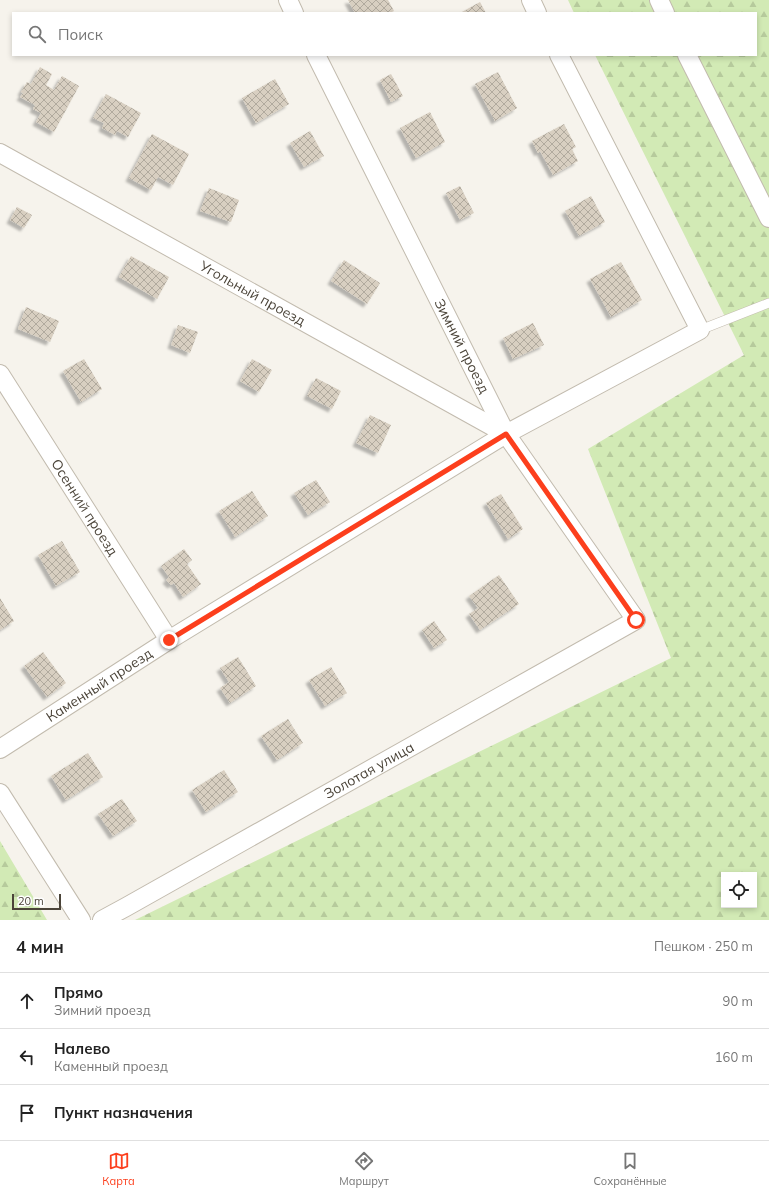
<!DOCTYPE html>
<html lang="ru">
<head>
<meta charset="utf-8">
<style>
  :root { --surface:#fff; --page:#f2f2f2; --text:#222; --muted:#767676; --line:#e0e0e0; --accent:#fc3f1d }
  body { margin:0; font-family:Mulish,sans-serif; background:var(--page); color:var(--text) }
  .controls { position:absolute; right:12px; bottom:12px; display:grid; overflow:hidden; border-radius:0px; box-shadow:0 2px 6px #0003 }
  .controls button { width:36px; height:36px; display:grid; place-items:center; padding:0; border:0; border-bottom:1px solid var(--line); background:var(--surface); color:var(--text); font:20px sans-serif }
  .scale { position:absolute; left:12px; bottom:10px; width:49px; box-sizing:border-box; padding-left:4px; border:2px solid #4b4439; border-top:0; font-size:11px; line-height:14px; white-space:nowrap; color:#4b4439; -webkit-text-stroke:3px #fff; paint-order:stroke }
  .stop { position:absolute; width:12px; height:12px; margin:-9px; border:3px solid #fc3f1d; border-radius:50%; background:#fff }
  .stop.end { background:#fc3f1d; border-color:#fff; box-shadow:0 1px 4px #0008 }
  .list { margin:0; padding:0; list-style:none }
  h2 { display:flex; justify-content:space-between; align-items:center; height:52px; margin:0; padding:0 16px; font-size:17px }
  h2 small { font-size:13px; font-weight:400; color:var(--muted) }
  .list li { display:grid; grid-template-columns:26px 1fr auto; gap:12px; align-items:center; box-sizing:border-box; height:56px; padding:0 16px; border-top:1px solid var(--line) }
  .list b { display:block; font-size:15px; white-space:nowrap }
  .list p { margin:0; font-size:13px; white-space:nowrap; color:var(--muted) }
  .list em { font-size:13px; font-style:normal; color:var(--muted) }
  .icon { flex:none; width:22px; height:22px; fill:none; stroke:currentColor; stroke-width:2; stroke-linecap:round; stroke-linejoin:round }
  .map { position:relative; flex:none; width:769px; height:920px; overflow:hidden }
  .search { position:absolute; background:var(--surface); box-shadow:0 2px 6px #0003; left:12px; right:12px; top:12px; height:44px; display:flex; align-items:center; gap:10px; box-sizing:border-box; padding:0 14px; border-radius:0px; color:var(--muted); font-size:15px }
  .sheet { height:220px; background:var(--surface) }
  nav { display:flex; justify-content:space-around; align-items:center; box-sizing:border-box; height:56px; border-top:1px solid var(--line); background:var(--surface); font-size:11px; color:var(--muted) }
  nav a { display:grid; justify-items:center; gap:2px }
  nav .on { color:var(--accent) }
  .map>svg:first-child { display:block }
  .forest { fill:url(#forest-firs); fill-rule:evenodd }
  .building { fill:url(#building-cross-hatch); filter:url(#shadow) }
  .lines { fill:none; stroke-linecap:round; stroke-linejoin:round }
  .service-casing { stroke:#c2bbae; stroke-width:10 }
  .minor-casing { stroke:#c2bbae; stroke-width:20 }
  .service { stroke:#fff; stroke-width:9 }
  .minor { stroke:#fff; stroke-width:18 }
  .route { stroke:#fc3f1d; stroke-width:5 }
  .labels { text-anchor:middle; stroke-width:3; stroke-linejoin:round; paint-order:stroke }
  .street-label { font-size:14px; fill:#4b4439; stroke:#fff }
</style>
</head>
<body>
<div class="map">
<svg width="769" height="920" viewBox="0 0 769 920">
  <defs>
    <pattern id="forest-firs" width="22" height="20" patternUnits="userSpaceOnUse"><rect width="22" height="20" fill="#d2eab5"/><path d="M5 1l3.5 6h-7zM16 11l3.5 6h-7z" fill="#b6ca9c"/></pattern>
    <pattern id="building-cross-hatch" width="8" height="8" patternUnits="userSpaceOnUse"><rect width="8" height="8" fill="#d8cfc1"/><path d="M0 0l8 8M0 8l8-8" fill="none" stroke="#b1aa9e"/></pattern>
    <filter id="shadow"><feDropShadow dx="-3.5" dy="3.5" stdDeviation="1" flood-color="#0004"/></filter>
  </defs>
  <rect width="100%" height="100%" fill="#f6f3ec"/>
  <path class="forest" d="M568,0H769V920H135L671,658L588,449L744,355L595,55H756V13H574ZM724,875H754V905H724Z
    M0,841L47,920H0Z"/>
  <path class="building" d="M348,0H388L394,11L390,13H355Z
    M480,2L486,13H460Z
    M40,67L52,74L46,85L54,90L62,76L79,86L54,132L36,122L41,113L33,109L35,105L20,97L23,93L21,92L27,82L31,84Z
    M498,72L517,108L495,121L475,84Z
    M391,74L403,96L391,102L380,80Z
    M275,79L289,104L256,123L242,98Z
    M106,94L141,113L128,137L117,131L115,135L102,128L104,123L93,118Z
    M430,112L445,142L416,158L400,128Z
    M564,124L576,147L572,149L578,161L553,175L540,151L538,153L532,141Z
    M310,131L324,156L304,167L290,143Z
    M152,134L189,154L173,185L158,177L151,190L129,178Z
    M460,186L474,213L460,220L446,193Z
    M209,188L239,200L231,222L200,211Z
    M591,196L605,222L579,236L565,211Z
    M17,207L32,215L24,228L10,220Z
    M131,256L169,277L157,299L119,277Z
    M344,260L380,283L367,304L331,281Z
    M621,262L642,300L611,317L590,279Z
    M26,307L59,321L50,342L18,329Z
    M533,323L544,345L513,359L503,338Z
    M178,325L198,332L190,353L171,345Z
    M84,359L102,389L81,402L63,371Z
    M252,359L272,370L259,392L240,381Z
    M316,378L341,391L332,409L307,396Z
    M370,415L391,425L378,453L356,443Z
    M316,480L330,502L308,515L294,493Z
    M252,491L268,516L235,537L219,511Z
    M501,494L523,529L508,539L486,503Z
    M62,541L80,572L56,586L38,555Z
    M184,549L192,560L187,564L201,584L183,597L174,583L171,585L166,580L169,577L161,566Z
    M499,575L519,604L480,630L469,614L478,608L469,596Z
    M0,598L14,621L0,630Z
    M434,621L447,640L434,648L422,630Z
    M43,652L66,683L47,697L24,666Z
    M238,657L256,686L230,703L220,688L229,682L220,668Z
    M331,667L347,693L325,706L309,680Z
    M288,719L303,743L277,760L261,736Z
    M88,753L103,777L66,800L51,776Z
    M224,770L238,792L206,812L192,790Z
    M122,799L137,821L113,836L98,814Z"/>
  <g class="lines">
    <defs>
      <path id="service" d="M700,330L769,303"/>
      <g id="minor">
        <path d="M288,0L294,13"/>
        <path d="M531,0L537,13"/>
        <path d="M659,0L665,13"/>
        <path d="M687,55L769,218"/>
        <path id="s1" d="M0,153L506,434"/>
        <path id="s2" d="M0,374L169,640"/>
        <path id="s3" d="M0,749L169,640L506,434L700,330L559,55"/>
        <path d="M0,793L81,920"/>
        <path id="s4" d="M102,920L126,907L636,620L506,434L316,55"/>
      </g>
    </defs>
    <use href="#service" class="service-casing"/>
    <use href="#minor" class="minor-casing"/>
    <use href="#service" class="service"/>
    <use href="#minor" class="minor"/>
  </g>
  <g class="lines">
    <path class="route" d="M169,640L506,434L636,620"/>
  </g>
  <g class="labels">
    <g class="street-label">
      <text dy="5" stroke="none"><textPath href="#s1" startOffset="289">Угольный проезд</textPath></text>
      <text transform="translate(462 346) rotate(63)" y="5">Зимний проезд</text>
      <text dy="5" stroke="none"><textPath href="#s2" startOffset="158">Осенний проезд</textPath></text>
      <text dy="5" stroke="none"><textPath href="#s3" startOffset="118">Каменный проезд</textPath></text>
      <text dy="5" stroke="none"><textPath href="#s4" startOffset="306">Золотая улица</textPath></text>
    </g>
  </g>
</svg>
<div class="controls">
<button><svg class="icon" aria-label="locate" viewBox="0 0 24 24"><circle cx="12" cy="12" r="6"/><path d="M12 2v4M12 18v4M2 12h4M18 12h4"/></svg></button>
</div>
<div class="scale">20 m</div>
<div class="stop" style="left:636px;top:620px"></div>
<div class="stop end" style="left:169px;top:640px"></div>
<div class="search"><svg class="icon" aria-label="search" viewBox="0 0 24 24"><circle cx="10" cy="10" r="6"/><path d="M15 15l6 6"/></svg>Поиск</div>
</div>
<section class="sheet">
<h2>4 мин<small>Пешком · 250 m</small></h2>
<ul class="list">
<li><svg class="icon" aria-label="ahead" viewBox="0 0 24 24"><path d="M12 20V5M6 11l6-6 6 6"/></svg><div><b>Прямо</b><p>Зимний проезд</p></div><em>90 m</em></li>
<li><svg class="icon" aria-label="left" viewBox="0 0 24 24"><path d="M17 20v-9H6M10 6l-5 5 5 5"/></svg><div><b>Налево</b><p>Каменный проезд</p></div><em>160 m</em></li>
<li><svg class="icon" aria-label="arrive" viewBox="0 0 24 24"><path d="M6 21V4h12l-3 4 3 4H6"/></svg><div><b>Пункт назначения</b></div></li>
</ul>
</section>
<nav>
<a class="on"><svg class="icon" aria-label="map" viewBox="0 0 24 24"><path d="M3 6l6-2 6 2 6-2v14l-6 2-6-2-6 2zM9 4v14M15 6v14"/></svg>Карта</a>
<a><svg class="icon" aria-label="directions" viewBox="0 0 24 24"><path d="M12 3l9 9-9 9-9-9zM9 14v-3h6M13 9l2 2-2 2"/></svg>Маршрут</a>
<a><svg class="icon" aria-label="saved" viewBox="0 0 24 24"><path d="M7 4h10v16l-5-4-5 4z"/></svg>Сохранённые</a>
</nav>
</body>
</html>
